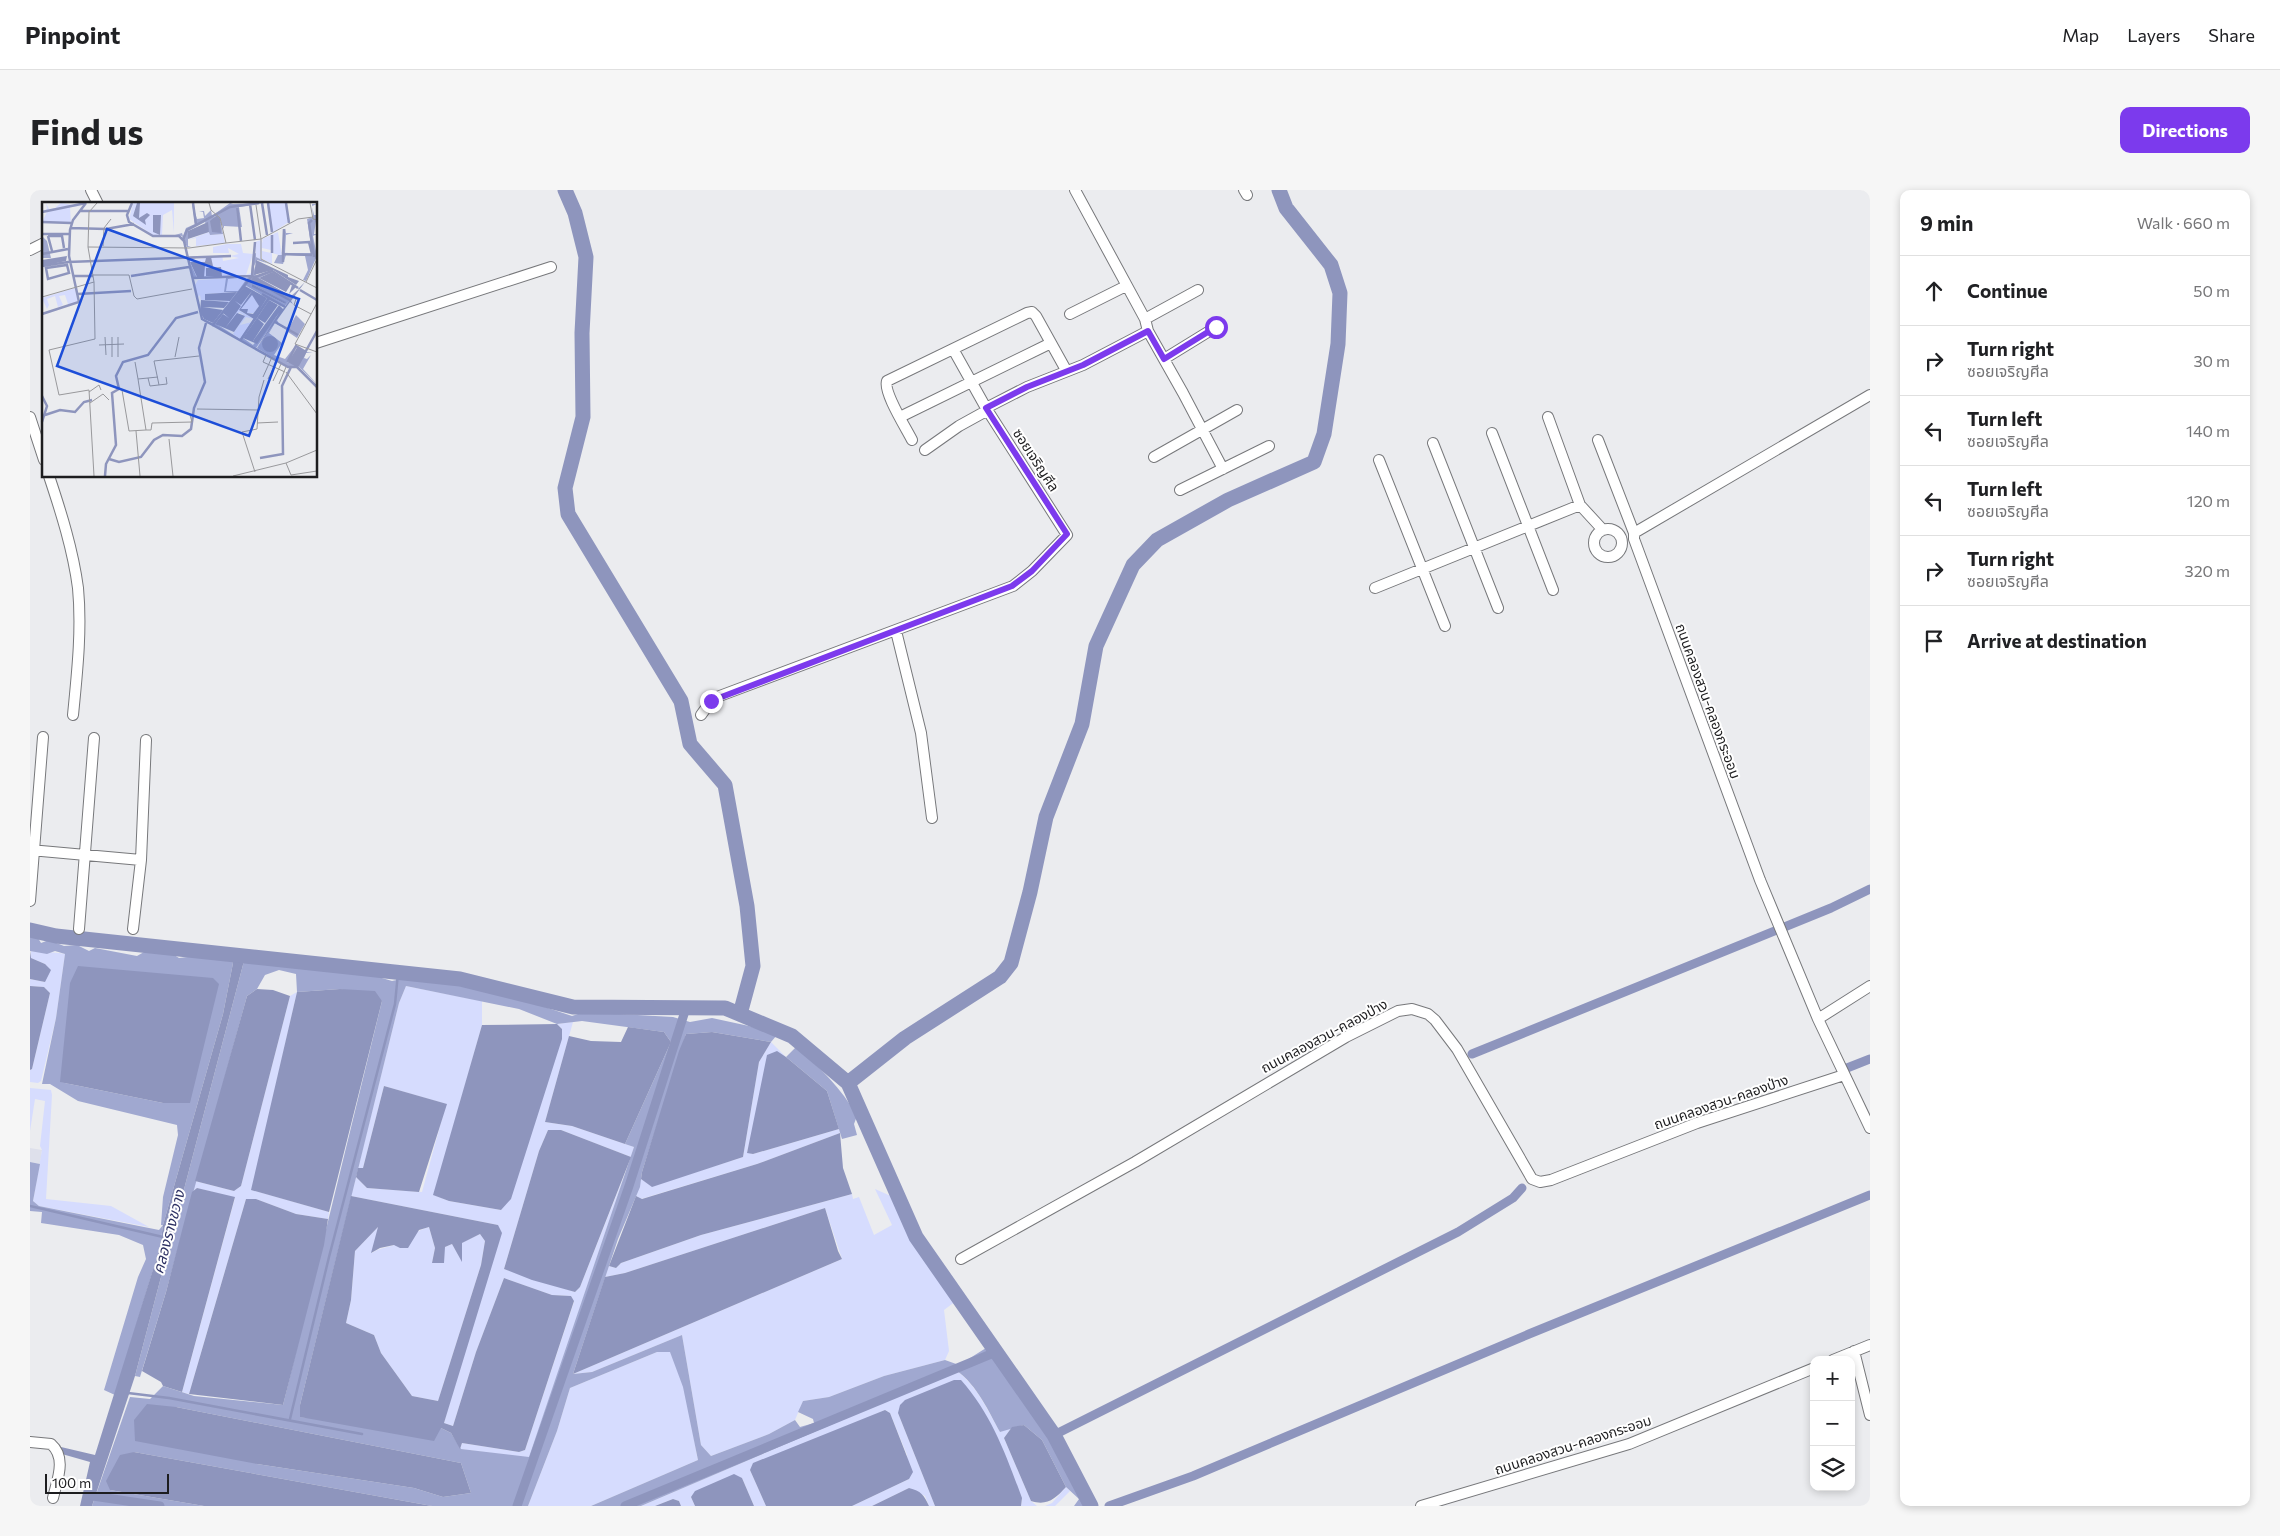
<!DOCTYPE html>
<html lang="en">
<head>
<meta charset="utf-8">
<style>
  :root { --surface:#fff; --page:#f6f6f6; --text:#202124; --muted:#757577; --line:#e0e0e0; --accent:#7c3aed }
  body { margin:0; font-family:Commissioner,"Noto Sans Thai",sans-serif; background:var(--page); color:var(--text) }
  .controls { position:absolute; right:15px; bottom:15px; display:grid; overflow:hidden; border-radius:10px; box-shadow:0 2px 8px #0003 }
  .controls button { width:45px; height:45px; display:grid; place-items:center; padding:0; border:0; border-bottom:1px solid var(--line); background:var(--surface); color:var(--text); font:25px sans-serif }
  .scale { position:absolute; left:15px; bottom:12px; width:124px; box-sizing:border-box; padding-left:5px; border:2px solid #1d1d1f; border-top:0; font-size:14px; line-height:18px; white-space:nowrap; color:#1d1d1f; -webkit-text-stroke:4px #fff; paint-order:stroke }
  .stop { position:absolute; width:15px; height:15px; margin:-11px; border:4px solid #7c3aed; border-radius:50%; background:#fff }
  .stop.end { background:#7c3aed; border-color:#fff; box-shadow:0 1px 5px #0008 }
  .list { margin:0; padding:0; list-style:none }
  h2 { display:flex; justify-content:space-between; align-items:center; height:65px; margin:0; padding:0 20px; font-size:21px }
  h2 small { font-size:16px; font-weight:400; color:var(--muted) }
  .list li { display:grid; grid-template-columns:32px 1fr auto; gap:15px; align-items:center; box-sizing:border-box; height:70px; padding:0 20px; border-top:1px solid var(--line) }
  .list b { display:block; font-size:19px; white-space:nowrap }
  .list p { margin:0; font-size:16px; white-space:nowrap; color:var(--muted) }
  .list em { font-size:16px; font-style:normal; color:var(--muted) }
  .icon { flex:none; width:28px; height:28px; fill:none; stroke:currentColor; stroke-width:2; stroke-linecap:round; stroke-linejoin:round }
  .map { position:relative; flex:none; width:1840px; height:1316px; overflow:hidden; border-radius:10px }
  header { display:flex; align-items:center; gap:30px; box-sizing:border-box; height:70px; padding:0 25px; background:var(--surface); border-bottom:1px solid var(--line) }
  header strong { font-size:24px }
  nav { display:flex; gap:28px; margin-inline-start:auto; font-size:18px }
  .intro { display:flex; align-items:center; justify-content:space-between; box-sizing:border-box; height:120px; padding:0 30px }
  h1 { margin:0; font-size:35px }
  .button { padding:12px 22px; border-radius:10px; background:var(--accent); color:#fff; font-size:18px; font-weight:700 }
  main { display:flex; gap:30px; padding:0 30px }
  aside { flex:1; background:var(--surface); border-radius:10px; box-shadow:0 2px 8px #0003 }
  .map>svg:first-child { display:block }
  .built { fill:#dee0eb }
  .green { fill:#d6dcfe }
  .forest { fill:#a0a8d0; fill-rule:evenodd }
  .water { fill:#8e95bd; fill-rule:evenodd }
  .lines { fill:none; stroke-linecap:round; stroke-linejoin:round }
  .stream { stroke:#8e95bd; stroke-width:2.5 }
  .canal { stroke:#8e95bd; stroke-width:9 }
  .river { stroke:#8e95bd; stroke-width:15 }
  .minor-casing { stroke:#77787b; stroke-width:12 }
  .minor { stroke:#fff; stroke-width:10 }
  .route { stroke:#7c3aed; stroke-width:6 }
  .labels { text-anchor:middle; stroke-width:4; stroke-linejoin:round; paint-order:stroke }
  .street-label { font-size:14px; fill:#1d1d1f; stroke:#fff }
  .water-label { font-size:15px; font-style:italic; fill:#2c3063; stroke:#fff }
  .inset-river { fill:none; stroke:#8e95bd; stroke-width:2.5 }
  .inset-road { fill:none; stroke:#99999c; stroke-width:1 }
  .view { fill:#1d4ed8; fill-opacity:0.15; stroke:#1d4ed8; stroke-width:2.5 }
  .inset-edge { fill:none; stroke:#1d1d1f; stroke-width:2.5 }
</style>
</head>
<body>
<header>
<strong>Pinpoint</strong>
<nav><a>Map</a><a>Layers</a><a>Share</a></nav>
</header>
<div class="intro"><h1>Find us</h1><a class="button">Directions</a></div>
<main>
<div class="map">
<svg width="1840" height="1316" viewBox="0 0 1840 1316">
  <rect width="100%" height="100%" fill="#ebecef"/>
  <path class="built" d="M0,958L12,960L10,974L0,972Z"/>
  <path class="green" d="M1,761C14,764 23,761 35,764L26,828L11,891L8,893L0,892V880L2,879L20,803L14,797L0,796V789L15,792V774L1,768Z
    M376,796L452,811V835L404,1005L419,1011L471,1020L532,839L527,834L543,832L515,932L542,936L604,957L601,967L531,940H518L509,961L474,1079L545,1102L550,1097L596,981L499,1268L430,1259L432,1253L489,1262L495,1260L544,1112L541,1106L522,1105L474,1088L446,1162L423,1236L414,1233L468,1035L321,1006L326,987L337,998L392,1002L416,914L354,896L333,978H328L369,813Z
    M267,802L222,1000L299,1022L298,1029L266,1024L226,1009H216L159,1204L152,1202L205,1008L167,998L162,1002L165,991L204,1001L211,996L260,806Z
    M741,852L756,867L747,862L717,962L723,964L809,939L810,943L727,974L611,1009L606,1006L611,989L622,996L713,967L729,872Z
    M0,898L21,900L22,905L16,1009L81,1016L119,1037L9,1016L3,1011L12,960L10,956L15,911L5,909L0,941Z
    M845,999L863,1007C880,1045 901,1078 926,1111L914,1120L919,1161L915,1170L854,1186L799,1207L773,1211L765,1230L739,1244L681,1266L671,1255L652,1145L562,1182L543,1184L812,1069L795,1018L595,1083L575,1087L579,1076L586,1078L591,1073L671,1045L822,1004L823,1009L829,1007L844,1045L862,1035Z
    M349,1036L342,1063C349,1058 356,1058 364,1055C377,1050 386,1040 399,1037L405,1058L402,1073L415,1057L422,1054L432,1071L431,1053L450,1044L455,1051L451,1075L408,1211L382,1206L351,1163L344,1145L316,1133L321,1110L325,1061Z
    M627,1162H641C657,1194 661,1234 668,1270L561,1316H498L527,1241L540,1198Z
    M927,1181C947,1196 958,1221 970,1242L982,1237L974,1248L1001,1311L1007,1316H991L992,1308L868,1223L905,1316H899L895,1306L879,1298L842,1316H822L879,1289L877,1265L860,1223L855,1220L720,1280L736,1316H724L712,1288L661,1307L665,1316H651L649,1311L643,1309L625,1316H611Z
    M1036,1297L1040,1301L1025,1316H1015L1022,1313Z"/>
  <path class="forest" d="M0,747L8,748L11,753L19,750L34,756L47,755L59,761L65,758L107,766L114,762L136,760L149,768L175,765L199,770L203,773L193,824L133,1035L130,1057L85,1205L74,1200L108,1087L116,1069L113,1055L89,1045L11,1033L12,1022L0,1021V972L10,974L3,1011L9,1016L129,1040L133,1035H131L133,1007L148,945L147,935L48,911L20,894H12L26,828L35,764L25,761L17,764L0,761ZM30,892L160,913H133Z
    M219,770L335,783L362,791L376,788L450,799L503,813L542,826L554,822L643,827L660,832L682,828L719,836L747,845L741,852L682,842L656,844L612,982L610,997L588,1049L543,1184L562,1182L652,1145L671,1255L681,1266L739,1244L765,1230L770,1237L784,1233L783,1229L768,1222L773,1211L799,1207L854,1186L915,1170L929,1175L956,1158C998,1206 1028,1260 1056,1316H1044L1049,1309L1036,1297L1012,1250L994,1235L970,1242C959,1222 947,1195 927,1181L611,1316H561L668,1270L653,1197L640,1162H627L540,1198L527,1241L498,1316H402L104,1262L80,1300L174,1316H62L100,1207L120,1209L133,1196L164,1206L253,1215L352,811L310,799L267,802L266,784L249,780L235,785L227,799L217,806L136,1102L110,1187L105,1186L214,771ZM376,796L489,819L527,834L552,831L634,842L641,852L595,954L604,957L499,1267L431,1259L421,1243L411,1238L270,1227V1215L369,813ZM146,1217L431,1273L441,1303L413,1307L384,1298L227,1274Z
    M766,857C791,878 811,898 827,926L824,934L827,945L812,949L797,901L756,867Z"/>
  <path class="water" d="M0,761L1,768L15,774L21,780L15,792L0,789Z
    M199,770H219L214,771L105,1186L62,1316H50L60,1272L32,1264L31,1257L65,1265L130,1057L133,1035L193,824L203,773Z
    M48,776L183,788L189,794L160,913H133L30,892L40,793Z
    M0,796L14,797L20,803L2,879L0,880Z
    M227,799L243,800L260,806L211,996L204,1001L165,991L217,806Z
    M310,799L345,801L352,811L299,1022L221,1000L267,802Z
    M527,834L532,839V849L481,1009L471,1020L419,1011L403,1005L452,835Z
    M598,837L634,842L641,852L595,954L542,936L515,932L539,846L561,851L591,852Z
    M682,842L741,852L729,872L713,967L622,997L611,989L612,982L649,861L656,844Z
    M747,861L756,867L797,901L809,939L723,964L717,963L737,865Z
    M354,896L417,914L389,1002L337,998L326,987L328,978H333Z
    M518,940H531L601,967L550,1097L545,1102L502,1090L474,1079L509,961Z
    M810,943L813,978L822,1004L671,1045L591,1073L586,1078L579,1076L606,1006L612,1009L727,974Z
    M167,998L205,1007L152,1202L133,1196L131,1192L112,1181L136,1102L162,1002Z
    M321,1006L468,1035L472,1043L414,1233L423,1236L446,1162L474,1088L522,1105L541,1106L544,1111L495,1260L489,1262L432,1253L430,1259L421,1243L411,1238L404,1251L270,1227V1215ZM348,1037L341,1063L350,1058L364,1055L370,1058H378L389,1040L399,1037L405,1058L402,1073H414L415,1057L422,1054L432,1072V1053L450,1044L455,1051L451,1075L408,1211L382,1206L351,1163L344,1145L316,1133L321,1110L325,1061Z
    M216,1009H226L266,1024L298,1029L294,1055L253,1215L159,1204Z
    M795,1018L808,1061L812,1069L543,1184L575,1087L595,1083Z
    M924,1190H931C962,1225 976,1265 992,1308L991,1316H905L868,1223L870,1215L875,1210Z
    M117,1214L146,1217L431,1273L441,1303L413,1307L384,1298L227,1274L105,1251L104,1230Z
    M855,1220L860,1223L883,1282L879,1289L822,1316H736L720,1280L723,1273Z
    M994,1235L1012,1250L1036,1297C1025,1309 1017,1316 1001,1311L974,1248L982,1237Z
    M104,1262L402,1316H174L80,1300L76,1291L90,1265Z
    M704,1284L712,1288L724,1316H665L661,1307L665,1301Z
    M879,1298C891,1301 894,1305 899,1316H842Z
    M643,1309L649,1311L651,1316H625Z"/>
  <g class="lines">
    <path class="stream" d="M0,1016L133,1047
      M98,1203L139,1208L332,1244
      M260,1229L299,1067L365,814L368,783"/>
    <path class="canal" d="M1442,864L1801,718L1840,699
      M1817,878L1840,869
      M1024,1245L1428,1042L1483,1008L1492,998
      M63,1306L130,1316
      M487,1316L599,996L656,818
      M595,1316L966,1162
      M1079,1316L1163,1286L1499,1144L1840,1005"/>
    <path class="river" d="M535,0L545,23L556,67L552,143L553,227L535,298L538,324L651,511L660,554L695,595L717,716L723,776L710,824
      M0,740L26,746L430,789L543,817L695,818L762,846L818,893L886,1047L1024,1245L1061,1316
      M818,893L875,848L970,787L981,773L1000,702L1016,627L1052,534L1066,456L1103,375L1127,350L1198,310L1284,272L1294,244L1308,154L1310,103L1301,75L1256,18L1249,0"/>
    <defs>
      <path id="minor" d="M61,0L68,14
        M1214,0L1217,5
        M0,60L14,53
        M1040,124L1096,96
        M1115,129L1168,100
        M1118,141L1153,203L1193,279
        M286,153L521,77
        M1134,169L1186,137
        M1840,205L1604,343V349L1730,690L1788,829L1840,938
        M956,218L997,197L1053,175L1118,141L1115,129L1045,0
        M0,227L14,270
        M870,227L1021,153
        M1518,227L1550,315L1573,340
        M1462,243L1523,400
        M882,250C876,238 853,202 857,191L997,123L1002,122L1006,126L1036,180
        M1568,250L1604,343
        M1403,253L1468,418
        M895,260L929,236L958,220
        M1124,267L1207,220
        M1349,270L1415,436
        M19,286C31,322 43,360 48,398C52,440 47,484 43,525
        M1150,300L1239,256
        M1564 353a14 14 0 1 1 28 0a14 14 0 1 1-28 0Z
        M1345,398L1550,315
        M866,441L891,543L902,628
        M671,525L681,511L687,507L983,396L1002,381L1037,345L956,218L923,159
        M0,660L111,670L103,739
        M111,670L116,550
        M0,711L13,547
        M49,739L64,548
        M1788,829L1840,796
        M931,1069L1105,972L1316,847L1368,821L1382,819L1398,824L1405,830L1427,859L1502,989L1510,992L1521,990L1667,933L1814,885
        M1824,1161L1840,1225
        M1803,1170L1840,1155
        M0,1252L21,1254C37,1268 27,1290 23,1308
        M1391,1316L1599,1254L1784,1178"/>
    </defs>
    <use href="#minor" class="minor-casing"/>
    <use href="#minor" class="minor"/>
  </g>
  <g class="lines">
    <path class="route" d="M681,511L982,396L1002,381L1037,344L956,218L997,197L1053,175L1118,141L1134,169L1186,137"/>
  </g>
  <g class="labels">
    <g class="street-label">
      <text transform="translate(1006 270) rotate(57)" y="5">ซอยเจริญศีล</text>
      <text transform="translate(1678 511) rotate(70)" y="5">ถนนคลองสวน-คลองกระออม</text>
      <text transform="translate(1294 846) rotate(-28)" y="5">ถนนคลองสวน-คลองป่าง</text>
      <text transform="translate(1691 912) rotate(-19)" y="5">ถนนคลองสวน-คลองป่าง</text>
      <text transform="translate(1543 1255) rotate(-18)" y="5">ถนนคลองสวน-คลองกระออม</text>
    </g>
    <g class="water-label">
      <text transform="translate(139 1042) rotate(-75)" y="5">คลองรางขวาง</text>
    </g>
  </g>
  <g transform="translate(12 12)">
    <rect width="275" height="275" fill="#ebecef"/>
    <path d="M4,1L7,7L14,6L13,1L14,5L19,1L38,4L28,5L29,21L0,20L5,10L0,11L5,9H0L5,7ZM91,1H132V31L130,8L121,13L120,34L111,33L87,17ZM225,1H244L248,19L229,32ZM167,30L168,33L181,32L183,41L154,44V36L146,38ZM236,30L240,54L230,51V62L220,57V49L229,51V48L220,46L219,58L214,55L213,40L219,38L221,41L220,37ZM185,42H199L201,51L211,52L204,73L209,71L210,61L209,73L155,76L148,59L180,53L181,59L197,56L188,54L197,52L186,46L187,51H171V45ZM207,75L196,89H184L185,80L183,90H195L163,92V98L188,99L187,100L159,98L158,93L155,96L153,83L156,78ZM203,83L210,87L204,84L205,96L211,90L198,109L212,117L204,115L198,123L210,120L198,137L191,132L203,114L197,110L184,127L188,118L180,112L190,115L198,104L191,99L182,109ZM33,86L36,101L26,102L23,93L17,94L21,103L16,105L13,94L5,97L7,103L5,107L0,96ZM210,92L217,104L210,113L211,111H205L204,107H199Z" fill="#d6dcfe"/>
    <path d="M150,1L155,17L162,16L161,10L157,9H162L163,14L169,8L170,14L175,13L171,15L178,17L181,32L168,33L163,20L146,29V44L149,45H145L140,34L133,33L140,31L141,34L144,26L153,22ZM188,1L191,2L223,1L197,5L200,25L182,24V27L174,11ZM270,2H275L270,4L272,13H275L272,32H275L271,34L275,54L264,79L261,78L266,68L263,54L244,53L241,62L232,61L236,53H241L243,26L244,31H251L244,33L243,51H270L265,17L271,15ZM0,34L5,39L9,56H0ZM214,51V55L228,62L215,58L212,64L214,74L231,69L254,84L230,70L217,76L249,94L257,87L242,105L227,98L201,136L211,143L241,107L214,146L161,118L171,121L195,90H182L184,76L151,77L147,55L161,54L147,58L155,76L209,73L211,52ZM206,75L196,89H184L186,77ZM210,82L243,100V102L211,85ZM203,83L225,96L198,137L173,121ZM244,105L235,118L237,122L246,128L254,113L263,122L255,136L246,130L244,133L245,128L233,121L227,131L240,141L232,153L243,157L254,143L245,160L255,163L262,150H271L264,151L262,156L265,157L269,153L261,167L275,182L256,164L247,165L215,146Z" fill="#a0a8d0" fill-rule="evenodd"/>
    <path d="M95,1H98L97,16L105,11L108,13L103,18L104,23L91,14ZM111,13H119L118,33L111,30ZM175,13L178,17L179,31L170,30L168,19ZM166,20L167,30L146,37V29ZM25,54L24,59L0,64V58ZM169,55L171,64H163L162,75H155L148,60H163L164,56ZM214,58L246,73V75L257,79L254,83L231,68L212,73ZM179,65L180,74H164V66ZM230,70L249,82L244,90L217,76ZM211,75L248,97L257,87L254,85L247,92L250,83L257,86L263,80L249,99L251,102L248,100L215,146L237,111L215,142L201,136L215,116L222,122L211,139L237,103L241,107L247,99L209,78ZM210,82L244,100L243,102L210,85ZM203,84L225,96L212,117L197,108L210,89L199,103L193,99L199,104L184,125L195,111L203,114L192,130L173,122L181,112L187,116L181,111ZM210,93L217,104L211,112L205,111L206,107H199ZM195,90L188,99L163,98V92ZM159,98L187,100L182,106L161,105L181,108L171,121L162,117L158,110ZM227,98L236,103L223,121L215,116ZM220 142a8 8 0 1 1 16 0a8 8 0 1 1-16 0Z" fill="#8e95bd" fill-rule="evenodd"/>
    <path class="inset-river" d="M90,1L85,13L87,20L111,34H137L142,39L160,117L246,165H255L275,185M151,1L154,23M220,1L225,33M226,1L230,30M244,1L247,21M208,2L213,38M195,3L199,39M38,9H86M0,10L44,1M270,18L267,21L272,55M0,20L29,21M28,26L64,27L92,22M0,32H28M6,34H20L22,46M6,34L10,49M141,38L145,28L188,5L217,1M251,41L267,40L270,52M230,51V33M241,51L242,27M0,52L26,47M241,60V52L270,53M25,63L27,71L6,77L4,66ZM0,64L26,60L189,54M32,74H51M89,74L147,65M213,75L230,69L256,86M150,76L210,74L250,96M258,88L275,98M36,92L89,89M220,92L243,105M0,112L37,100L27,54L28,28L31,18L44,1M233,120L256,133M170,124L210,74L213,40M198,139L227,96M254,144L262,149L254,163L246,159ZM248,160L256,146M250,161L257,147M251,162L259,147M253,162L261,148M255,165L275,129M0,194L5,204L0,220M3,213L18,208L33,210L42,200L50,198M218,256L241,252L240,184L249,165M67,257L77,260L99,255L112,238L121,233L140,234L149,227L152,206L163,180L157,146L164,121M63,274L64,262L74,243L70,191L77,187L74,174L81,160L106,153L134,116L156,110"/>
    <path class="inset-road" d="M167,1L169,8L178,16L184,41L219,37V57L275,86M268,1L271,17L275,18M214,3L219,37M219,37L256,17L271,15M61,44L62,26L69,17M46,45L47,10L55,1M51,73H87L92,94L95,97L150,87M264,80L275,57M0,95L52,80M254,97L252,103L269,112M275,101L253,142L275,150M63,135L64,153M70,135V155M76,135V155M57,143L82,142M224,153L221,160L243,170M133,155L137,135M93,160L96,177M244,170L275,212M221,175L230,155M106,176L108,184L125,182L124,175M226,177L235,159M231,179L239,162M237,182L244,165M117,183L112,159L157,154M80,188L87,229L104,228L96,177L116,175M47,190L57,183L59,188M48,201L61,192L67,198M155,207L216,208M215,221L236,220M104,228H109L110,221L150,220L148,213M94,229L98,274M127,237L131,274M244,261L249,273L275,269M213,270L200,230L215,227L217,195L222,178M52,274L47,188L17,193L7,148L53,137L52,80L46,45L147,46L184,41M191,274L244,261L275,248"/>
    <path class="view" d="M65,27L257,97L207,234L15,164Z"/>
    <rect width="275" height="275" class="inset-edge"/>
  </g>
</svg>
<div class="controls">
<button>+</button>
<button>−</button>
<button><svg class="icon" aria-label="layers" viewBox="0 0 24 24"><path d="M12 4l9 5-9 5-9-5zM3 14l9 5 9-5"/></svg></button>
</div>
<div class="scale">100 m</div>
<div class="stop" style="left:1186px;top:137px"></div>
<div class="stop end" style="left:681px;top:511px"></div>
</div>
<aside>
<h2>9 min<small>Walk · 660 m</small></h2>
<ul class="list">
<li><svg class="icon" aria-label="ahead" viewBox="0 0 24 24"><path d="M12 20V5M6 11l6-6 6 6"/></svg><div><b>Continue</b></div><em>50 m</em></li>
<li><svg class="icon" aria-label="right" viewBox="0 0 24 24"><path d="M7 20v-9h11M14 6l5 5-5 5"/></svg><div><b>Turn right</b><p>ซอยเจริญศีล</p></div><em>30 m</em></li>
<li><svg class="icon" aria-label="left" viewBox="0 0 24 24"><path d="M17 20v-9H6M10 6l-5 5 5 5"/></svg><div><b>Turn left</b><p>ซอยเจริญศีล</p></div><em>140 m</em></li>
<li><svg class="icon" aria-label="left" viewBox="0 0 24 24"><path d="M17 20v-9H6M10 6l-5 5 5 5"/></svg><div><b>Turn left</b><p>ซอยเจริญศีล</p></div><em>120 m</em></li>
<li><svg class="icon" aria-label="right" viewBox="0 0 24 24"><path d="M7 20v-9h11M14 6l5 5-5 5"/></svg><div><b>Turn right</b><p>ซอยเจริญศีล</p></div><em>320 m</em></li>
<li><svg class="icon" aria-label="arrive" viewBox="0 0 24 24"><path d="M6 21V4h12l-3 4 3 4H6"/></svg><div><b>Arrive at destination</b></div></li>
</ul>
</aside>
</main>
</body>
</html>
